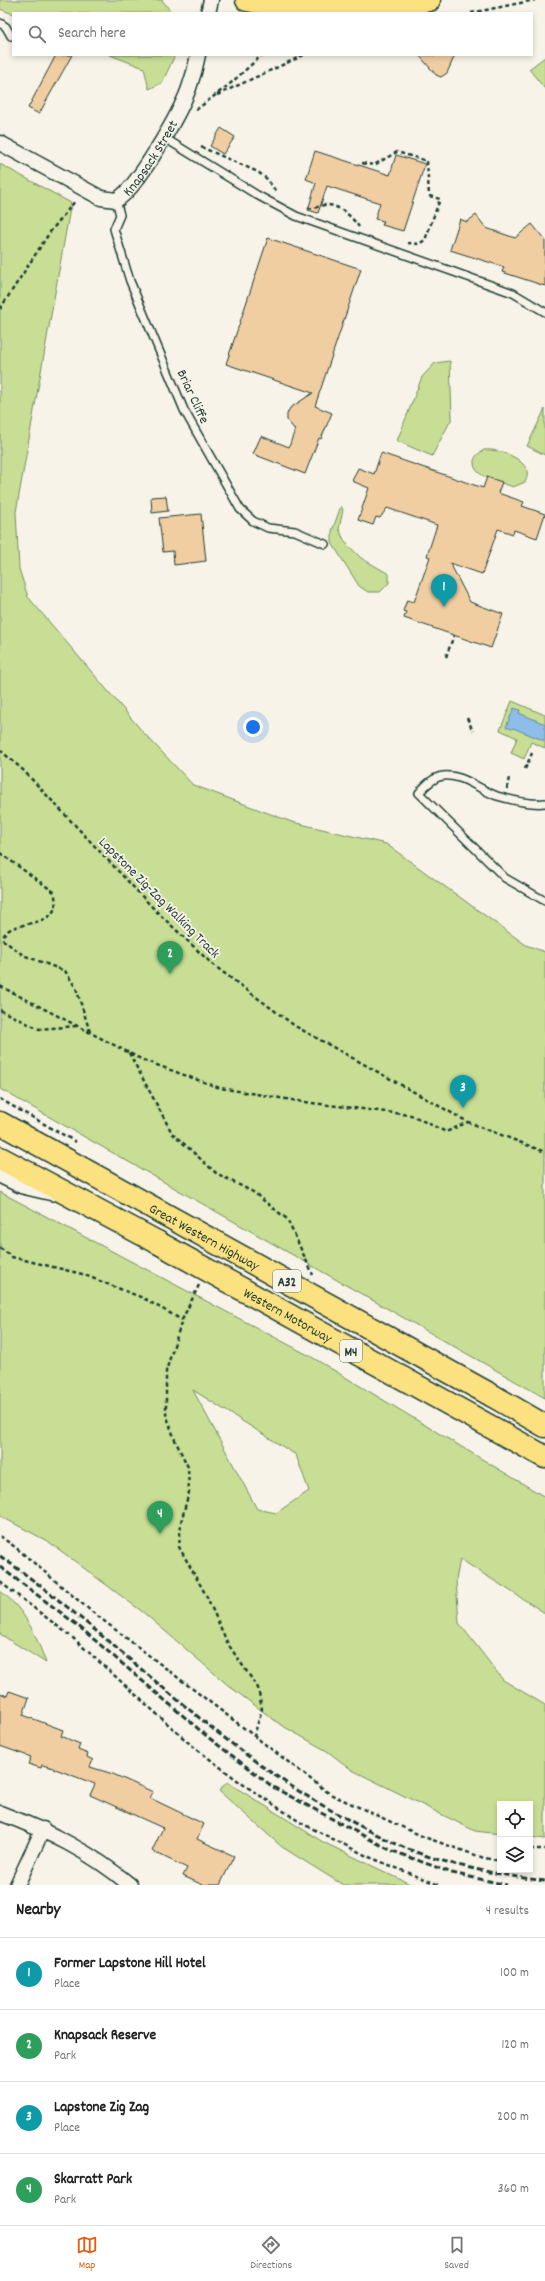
<!DOCTYPE html>
<html lang="en">
<head>
<meta charset="utf-8">
<style>
  :root { --surface:#fff; --page:#f2f2f2; --text:#222; --muted:#767676; --line:#e0e0e0; --accent:#ea580c }
  body { margin:0; font-family:Dekko,sans-serif; background:var(--page); color:var(--text) }
  .controls { position:absolute; right:12px; bottom:12px; display:grid; overflow:hidden; border-radius:0px; box-shadow:0 2px 6px #0003 }
  .controls button { width:36px; height:36px; display:grid; place-items:center; padding:0; border:0; border-bottom:1px solid var(--line); background:var(--surface); color:var(--text); font:20px sans-serif }
  .you { position:absolute; left:253px; top:727px; width:14px; height:14px; margin:-10px; border:3px solid #fff; border-radius:50%; background:#1a73e8; box-shadow:0 0 0 6px #1a73e833 }
  .badge { display:grid; place-items:center; width:26px; height:26px; border-radius:50%; background:var(--accent); color:#fff; font-size:13px; font-weight:700 }
  .pin { position:absolute; translate:-50% -33px; filter:drop-shadow(0 1px 2px #0008) }
  .pin::after { content:''; position:absolute; top:21px; width:14px; height:12px; background:inherit; clip-path:polygon(0 0,100% 0,50% 100%) }
  .list { margin:0; padding:0; list-style:none }
  h2 { display:flex; justify-content:space-between; align-items:center; height:52px; margin:0; padding:0 16px; font-size:17px }
  h2 small { font-size:13px; font-weight:400; color:var(--muted) }
  .list li { display:grid; grid-template-columns:26px 1fr auto; gap:12px; align-items:center; box-sizing:border-box; height:72px; padding:0 16px; border-top:1px solid var(--line) }
  .list b { display:block; font-size:15px; white-space:nowrap }
  .list p { margin:0; font-size:13px; white-space:nowrap; color:var(--muted) }
  .list em { font-size:13px; font-style:normal; color:var(--muted) }
  .icon { flex:none; width:22px; height:22px; fill:none; stroke:currentColor; stroke-width:2; stroke-linecap:round; stroke-linejoin:round }
  .map { position:relative; flex:none; width:545px; height:1885px; overflow:hidden }
  .search { position:absolute; background:var(--surface); box-shadow:0 2px 6px #0003; left:12px; right:12px; top:12px; height:44px; display:flex; align-items:center; gap:10px; box-sizing:border-box; padding:0 14px; border-radius:0px; color:var(--muted); font-size:15px }
  .sheet { height:340px; background:var(--surface) }
  nav { display:flex; justify-content:space-around; align-items:center; box-sizing:border-box; height:56px; border-top:1px solid var(--line); background:var(--surface); font-size:11px; color:var(--muted) }
  nav a { display:grid; justify-items:center; gap:2px }
  nav .on { color:var(--accent) }
  .map>svg:first-child { display:block }
  .green { fill:#c8de94; stroke:#748e64; fill-rule:evenodd }
  .water { fill:#8dbde8; stroke:#618aa0 }
  .building { fill:#f1cea2; stroke:#1f3d34 }
  .lines { fill:none; stroke-linecap:round; stroke-linejoin:round }
  .service-casing { stroke:#1f3d34; stroke-width:10 }
  .minor-casing { stroke:#1f3d34; stroke-width:17 }
  .secondary-casing { stroke:#1f3d34; stroke-width:22 }
  .trunk-casing { stroke:#1f3d34; stroke-width:25 }
  .motorway-casing { stroke:#1f3d34; stroke-width:25 }
  .path { stroke:#1f3d34; stroke-width:2.5; stroke-dasharray:4 3; stroke-linecap:butt }
  .service { stroke:#f7f3e8; stroke-width:7 }
  .minor { stroke:#f7f3e8; stroke-width:14 }
  .secondary { stroke:#f7f3e8; stroke-width:19 }
  .trunk { stroke:#fbe180; stroke-width:22 }
  .motorway { stroke:#fbe180; stroke-width:22 }
  .rail { stroke:#1f3d34; stroke-width:3; stroke-dasharray:6 3; stroke-linecap:butt }
  .labels { text-anchor:middle; stroke-width:3.5; stroke-linejoin:round; paint-order:stroke }
  .shield { fill:#f7f3e8; stroke:#60746a; stroke-width:1 }
  .shield-label { font-size:13px; font-weight:bold; fill:#1f3d34 }
  .street-label { font-size:14px; fill:#1f3d34; stroke:#f7f3e8 }
</style>
</head>
<body>
<div class="map">
<svg width="545" height="1885" viewBox="0 0 545 1885">
  <rect width="100%" height="100%" fill="#f7f3e8"/>
  <filter id="ink" filterUnits="userSpaceOnUse"><feTurbulence type="fractalNoise" baseFrequency=".025" numOctaves="2"/><feDisplacementMap in="SourceGraphic" scale="8" xChannelSelector="R" yChannelSelector="G"/><feConvolveMatrix kernelMatrix="1 2 1 2 8 2 1 2 1" color-interpolation-filters="sRGB"/></filter>
  <g filter="url(#ink)">
    <path class="green" d="M0,0H162L172,13L13,14L0,9Z
      M110,55H175L162,83L149,89L144,68Z
      M545,57V89L529,69Z
      M0,164L71,203L16,512L19,569L28,597L142,731L193,785L292,822L386,844L526,945L545,952V1398L0,1089Z
      M450,361L452,418L432,456L397,441L422,377L435,363Z
      M545,409V455L527,446Z
      M484,450C500,448 537,462 525,482L513,487C502,482 472,478 474,461C475,456 479,453 484,450Z
      M341,506L343,510L339,529L345,542L361,558L389,574V583L380,592H368L359,586L332,543V531Z
      M512,701L545,715V748L531,742L524,759L511,753L517,738L500,730Z
      M0,1192L310,1356L545,1497V1613L460,1559L456,1580L459,1623L503,1680L545,1705V1839L530,1837V1804H500V1834L475,1831L352,1770L327,1751L281,1725L229,1686L144,1613L49,1542L0,1516ZM193,1390L296,1455L309,1491L276,1513L257,1509Z
      M0,1591C25,1609 36,1635 46,1663L0,1634Z
      M227,1782L323,1842L412,1885H343L282,1847L219,1791Z"/>
    <path class="water" d="M514,708L520,710L519,713L545,724V741L513,728L512,729L506,727Z"/>
    <path class="building" d="M56,55H72L39,114L28,108Z
      M419,55H455L447,73L441,77L436,75Z
      M221,128L235,137L223,154L210,146Z
      M315,151L390,175L396,155L425,164L403,231L382,225L384,221L375,219L380,203L327,186L318,213L308,210L316,183L306,179Z
      M476,215L486,228L515,238L532,224L545,240V286L502,272L504,267L450,250L460,219L467,222Z
      M268,238L361,269L315,406L332,413L321,439L319,438L305,474L253,454L261,436L289,447L295,430L287,420V414L290,408L313,393L226,364Z
      M381,453L483,488L487,477L502,482L498,493L524,502L522,506L545,514L537,538L514,530L513,534L498,529L482,574L450,563L470,602L503,614L491,648L404,618L406,612L403,611L407,600L414,602L430,557L427,556L437,525L387,508L380,518L376,517L373,525L358,520L369,488L352,481L358,468L374,474Z
      M166,496L168,511L152,513L151,497Z
      M201,514L206,561L174,565L173,551L163,552L159,518Z
      M9,1691L29,1698L23,1715L63,1730L61,1736L80,1744L78,1750L88,1754L87,1757L93,1760L90,1767L113,1774L153,1792L150,1798L204,1824L197,1839L234,1856L220,1885H203L183,1876L187,1868L152,1851L163,1828L90,1795L95,1784L50,1767L42,1765L41,1768L28,1764L31,1757L0,1746V1693L7,1696Z"/>
    <g class="lines">
      <defs>
        <path id="service" d="M0,23L6,27L11,36
          M163,137L257,195L296,216L513,293L545,312
          M116,200L120,215L114,229L130,281L184,410L240,509L253,521L268,528L295,531L325,544
          M545,803C530,805 511,800 497,796C480,790 461,773 443,776C433,777 425,786 419,793L505,878L545,901"/>
        <g id="minor">
          <path d="M208,13L211,0"/>
          <path id="s1" d="M0,143L101,198L116,200C136,191 181,111 189,88C193,77 196,66 198,55"/>
          <path d="M0,1813C48,1831 91,1852 130,1885"/>
          <path d="M17,1885L43,1829"/>
        </g>
        <path id="secondary" d="M0,1173L23,1184L53,1191"/>
        <g id="trunk">
          <path d="M247,0C307,11 368,11 429,0"/>
          <path id="s2" d="M0,1123L493,1396"/>
          <path d="M0,1158L157,1242"/>
        </g>
        <g id="motorway">
          <path id="s3" d="M157,1242L545,1457"/>
          <path d="M493,1396L545,1426"/>
        </g>
      </defs>
      <use href="#service" class="service-casing"/>
      <use href="#minor" class="minor-casing"/>
      <use href="#secondary" class="secondary-casing"/>
      <use href="#trunk" class="trunk-casing"/>
      <use href="#motorway" class="motorway-casing"/>
      <path class="path" d="M471,13L535,0
        M217,95L304,55
        M196,110L231,83L262,55
        M201,147L258,172L267,179L277,193
        M362,163L374,165L397,152L427,161L429,196L440,199L425,240L419,244L408,243
        M308,208C315,209 318,206 324,205C339,204 351,216 359,227
        M0,309L50,232L76,200
        M446,657L454,635
        M467,718L473,731
        M0,750L23,770L155,910L212,964L295,1026L468,1122L545,1152
        M525,769L532,753
        M507,789L509,777
        M0,853L54,892C66,935 4,915 3,940L23,955L65,971L76,988L90,1032
        M0,986L143,1060L220,1088L304,1102L411,1115L446,1132L468,1122
        M0,1010L39,1029L77,1026
        M129,1053L172,1133L216,1173L253,1192L287,1219L313,1275
        M0,1099L76,1142
        M0,1248L12,1257L82,1274L143,1298L182,1320
        M199,1285L182,1320L166,1371V1414L175,1440L188,1467L189,1492L181,1522L179,1547L206,1595L228,1644L258,1688L262,1709L254,1736
        M0,1536L15,1547L91,1611L330,1794L424,1837L484,1858L496,1860L500,1859
        M0,1582L73,1638L190,1744L241,1783L303,1824L369,1857L439,1885
        M530,1849H545"/>
      <use href="#service" class="service"/>
      <use href="#minor" class="minor"/>
      <use href="#secondary" class="secondary"/>
      <use href="#trunk" class="trunk"/>
      <use href="#motorway" class="motorway"/>
      <path class="rail" d="M0,1556C97,1624 181,1711 279,1778C314,1802 353,1823 392,1842C438,1864 494,1874 545,1881
        M0,1567L76,1624L209,1738L273,1787L390,1850L452,1873L507,1885"/>
    </g>
  </g>
  <g class="labels">
    <g class="shield">
      <rect x="273" y="1270" width="28" height="22" rx="3"/>
      <rect x="340" y="1340" width="22" height="22" rx="3"/>
    </g>
    <g class="shield-label">
      <text x="287" y="1286">A32</text>
      <text x="351" y="1356">M4</text>
    </g>
    <g class="street-label">
      <text dy="5" stroke="none"><textPath href="#s1" startOffset="185">Knapsack Street</textPath></text>
      <text transform="translate(194 396) rotate(65)" y="5">Briar Cliffe</text>
      <text transform="translate(160 897) rotate(45)" y="5">Lapstone Zig-Zag Walking Track</text>
      <text dy="5" stroke="none"><textPath href="#s2" startOffset="234">Great Western Highway</textPath></text>
      <text dy="5" stroke="none"><textPath href="#s3" startOffset="150">Western Motorway</textPath></text>
    </g>
  </g>
</svg>
<div class="controls">
<button><svg class="icon" aria-label="locate" viewBox="0 0 24 24"><circle cx="12" cy="12" r="6"/><path d="M12 2v4M12 18v4M2 12h4M18 12h4"/></svg></button>
<button><svg class="icon" aria-label="layers" viewBox="0 0 24 24"><path d="M12 4l9 5-9 5-9-5zM3 14l9 5 9-5"/></svg></button>
</div>
<div class="you"></div>
<div class="pin badge" style="left:444px;top:607px;background:#0f9aa8">1</div>
<div class="pin badge" style="left:170px;top:974px;background:#2e9e5b">2</div>
<div class="pin badge" style="left:463px;top:1108px;background:#0f9aa8">3</div>
<div class="pin badge" style="left:160px;top:1534px;background:#2e9e5b">4</div>
<div class="search"><svg class="icon" aria-label="search" viewBox="0 0 24 24"><circle cx="10" cy="10" r="6"/><path d="M15 15l6 6"/></svg>Search here</div>
</div>
<section class="sheet">
<h2>Nearby<small>4 results</small></h2>
<ul class="list">
<li><span class="badge" style="background:#0f9aa8">1</span><div><b>Former Lapstone Hill Hotel</b><p>Place</p></div><em>100 m</em></li>
<li><span class="badge" style="background:#2e9e5b">2</span><div><b>Knapsack Reserve</b><p>Park</p></div><em>120 m</em></li>
<li><span class="badge" style="background:#0f9aa8">3</span><div><b>Lapstone Zig Zag</b><p>Place</p></div><em>200 m</em></li>
<li><span class="badge" style="background:#2e9e5b">4</span><div><b>Skarratt Park</b><p>Park</p></div><em>360 m</em></li>
</ul>
</section>
<nav>
<a class="on"><svg class="icon" aria-label="map" viewBox="0 0 24 24"><path d="M3 6l6-2 6 2 6-2v14l-6 2-6-2-6 2zM9 4v14M15 6v14"/></svg>Map</a>
<a><svg class="icon" aria-label="directions" viewBox="0 0 24 24"><path d="M12 3l9 9-9 9-9-9zM9 14v-3h6M13 9l2 2-2 2"/></svg>Directions</a>
<a><svg class="icon" aria-label="saved" viewBox="0 0 24 24"><path d="M7 4h10v16l-5-4-5 4z"/></svg>Saved</a>
</nav>
</body>
</html>
